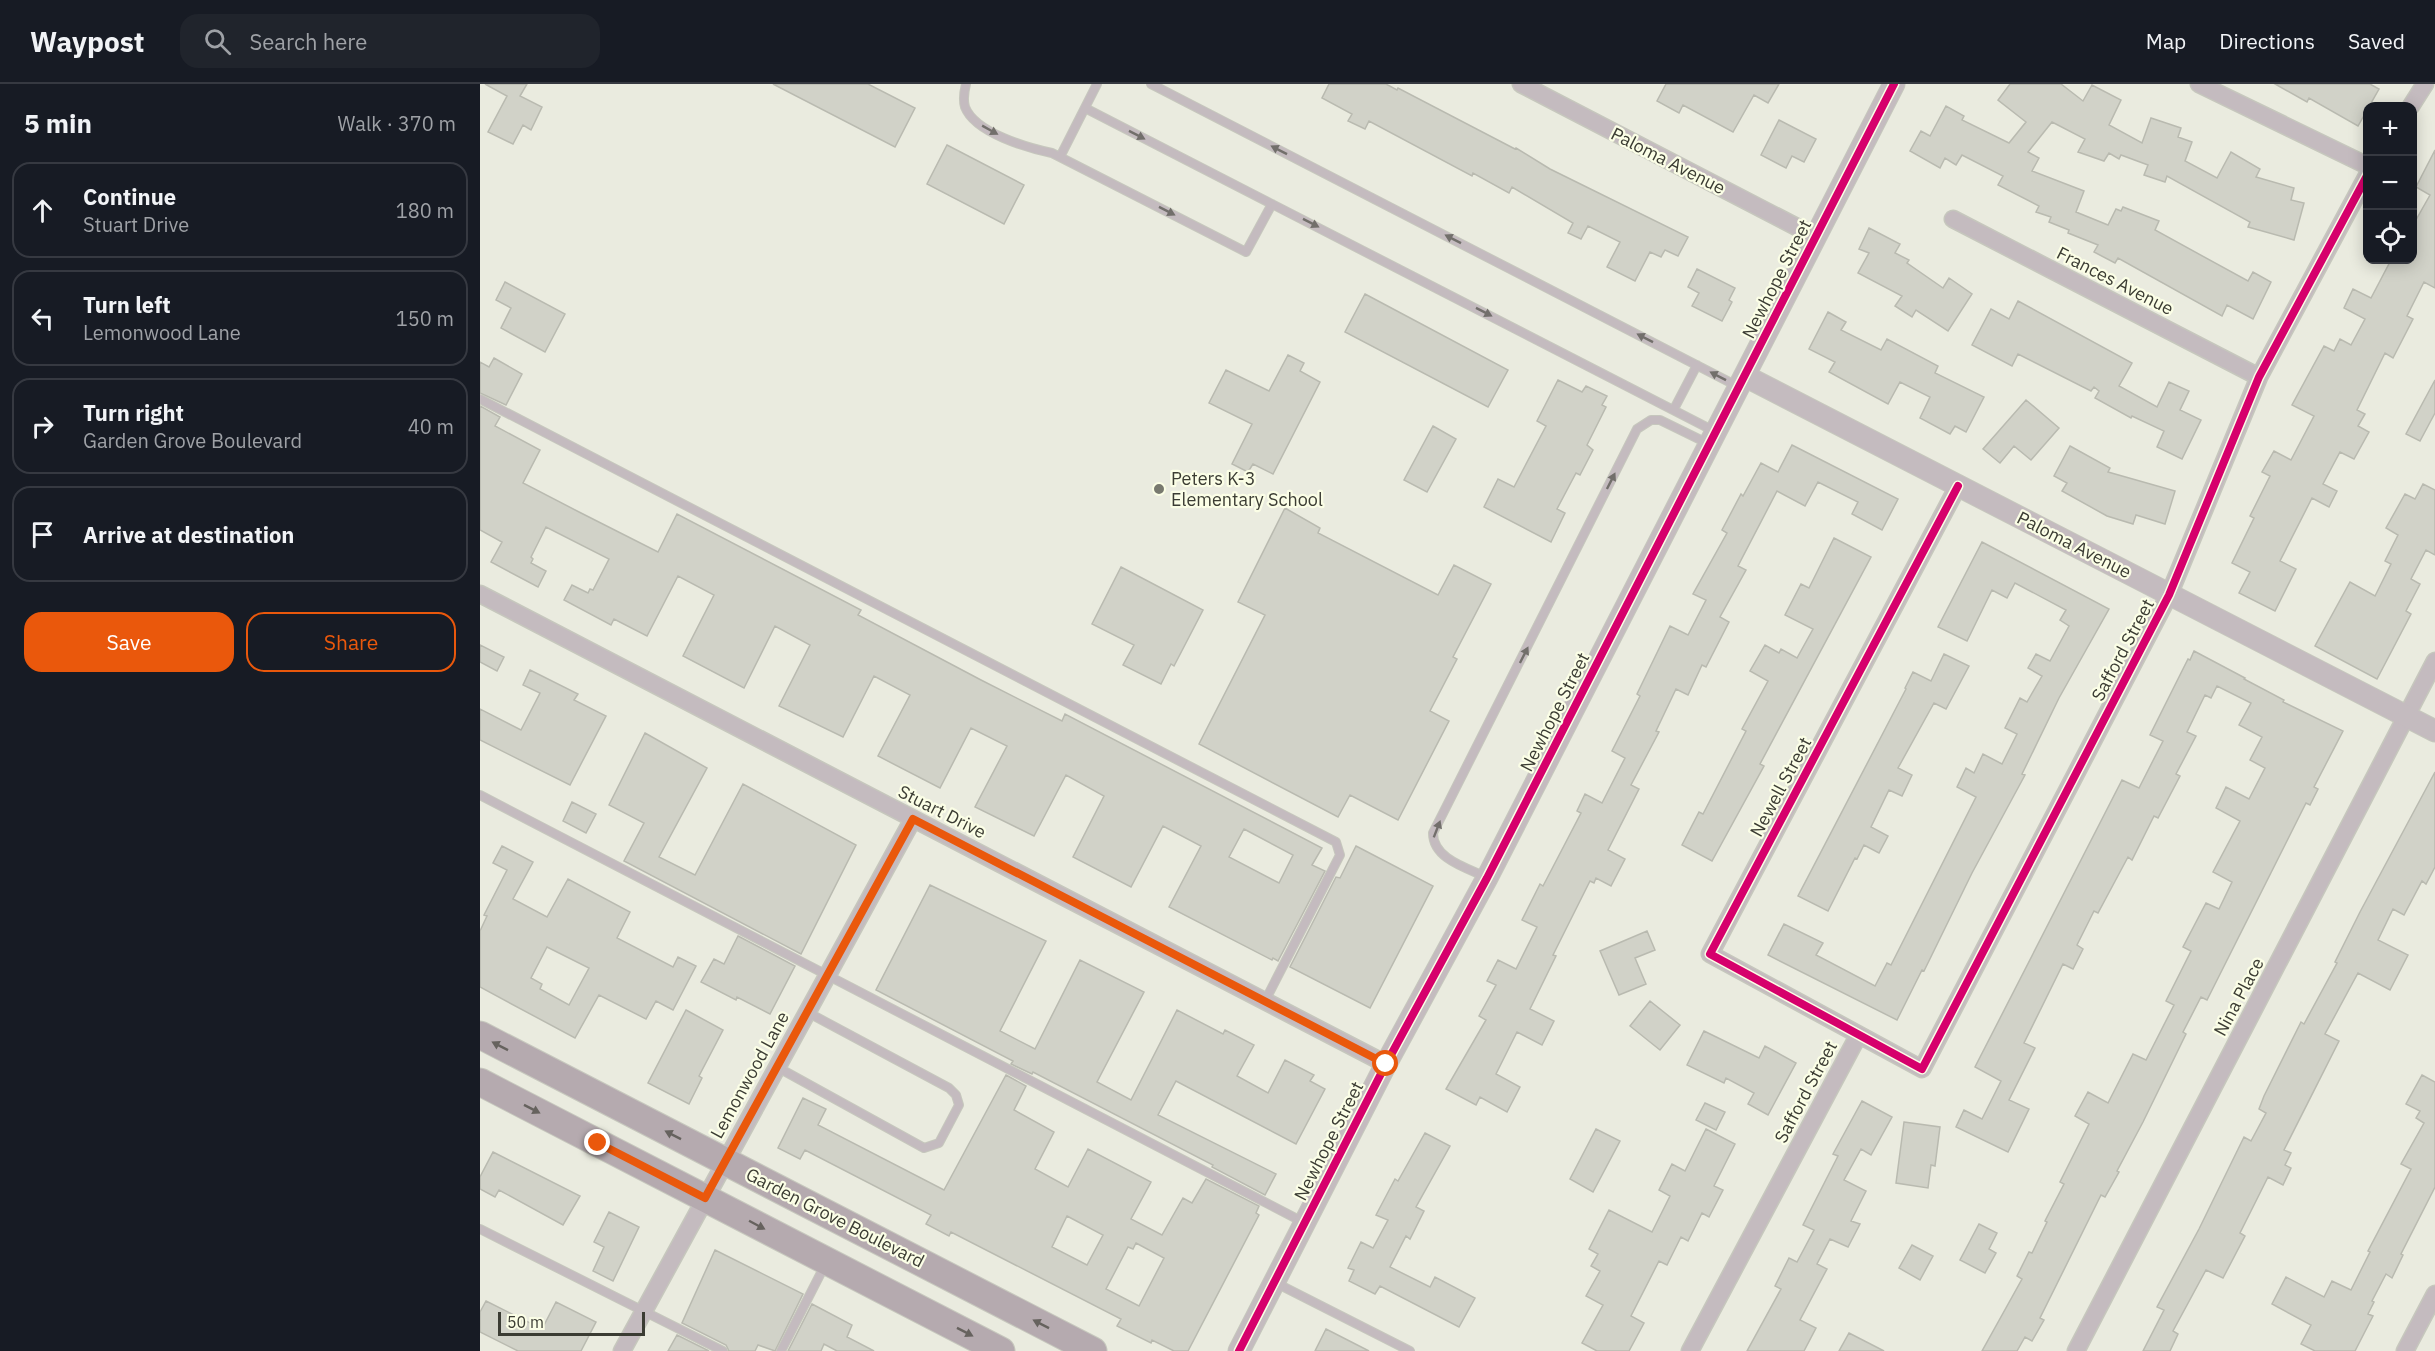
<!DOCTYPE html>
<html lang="en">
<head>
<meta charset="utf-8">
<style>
  :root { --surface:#171b24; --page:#20242c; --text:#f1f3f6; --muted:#9ea1a6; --line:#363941; --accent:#ea580c }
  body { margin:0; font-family:"IBM Plex Sans",sans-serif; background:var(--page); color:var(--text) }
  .controls { position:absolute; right:18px; top:18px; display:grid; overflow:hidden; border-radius:12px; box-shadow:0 3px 15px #0003 }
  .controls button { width:54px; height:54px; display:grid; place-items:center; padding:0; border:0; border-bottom:2px solid var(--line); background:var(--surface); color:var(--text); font:30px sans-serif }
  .scale { position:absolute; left:18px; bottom:15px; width:147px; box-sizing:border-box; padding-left:6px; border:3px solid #3b3c33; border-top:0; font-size:16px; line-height:21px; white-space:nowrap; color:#3b3c33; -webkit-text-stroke:4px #fbfee6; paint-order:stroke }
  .stop { position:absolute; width:18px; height:18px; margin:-14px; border:4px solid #ea580c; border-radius:50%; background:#fff }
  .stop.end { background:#ea580c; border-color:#fff; box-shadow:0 2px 6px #0008 }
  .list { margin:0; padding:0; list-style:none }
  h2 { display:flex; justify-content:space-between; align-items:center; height:78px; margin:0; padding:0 24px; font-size:26px }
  h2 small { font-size:20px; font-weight:400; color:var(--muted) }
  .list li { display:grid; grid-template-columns:39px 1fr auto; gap:18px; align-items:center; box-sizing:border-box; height:96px; margin:0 12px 12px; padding:0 12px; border:2px solid var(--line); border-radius:18px }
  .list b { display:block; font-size:22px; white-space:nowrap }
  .list p { margin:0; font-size:20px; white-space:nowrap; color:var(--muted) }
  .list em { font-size:20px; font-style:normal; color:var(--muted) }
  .actions { display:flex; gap:12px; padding:18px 24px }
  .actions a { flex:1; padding:14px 0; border:2px solid var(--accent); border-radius:18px; text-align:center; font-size:21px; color:var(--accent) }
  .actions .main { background:var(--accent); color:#fff }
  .icon { flex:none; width:33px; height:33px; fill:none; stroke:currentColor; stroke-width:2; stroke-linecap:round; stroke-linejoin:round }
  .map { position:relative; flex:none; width:1955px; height:1267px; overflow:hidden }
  header { display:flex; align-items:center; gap:36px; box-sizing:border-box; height:84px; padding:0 30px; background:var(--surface); border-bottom:2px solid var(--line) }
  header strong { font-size:28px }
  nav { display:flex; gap:33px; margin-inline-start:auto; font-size:21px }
  .search { width:420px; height:54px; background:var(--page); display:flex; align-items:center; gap:15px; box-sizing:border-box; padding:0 21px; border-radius:18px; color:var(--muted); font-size:22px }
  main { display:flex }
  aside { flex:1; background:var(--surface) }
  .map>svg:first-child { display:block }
  .building { fill:#d1d2c8; stroke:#b9bab0; stroke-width:1.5; fill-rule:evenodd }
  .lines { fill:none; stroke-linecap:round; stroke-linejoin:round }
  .service-casing { stroke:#c6c7bd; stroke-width:10 }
  .minor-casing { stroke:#c6c7bd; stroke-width:19 }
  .tertiary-casing { stroke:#c6c7bd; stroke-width:23 }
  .primary-casing { stroke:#c6c7bd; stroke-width:29 }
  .service { stroke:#c4bbbf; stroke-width:8 }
  .minor { stroke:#c4bbbf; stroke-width:16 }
  .tertiary { stroke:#c4bbbf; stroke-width:21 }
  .primary { stroke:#b5aaaf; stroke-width:27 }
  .cycleway-casing { stroke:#fbfee6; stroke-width:11 }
  .cycleway { stroke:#d6006c; stroke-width:8 }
  .oneway { fill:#726f6b }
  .oneway2 { fill:#66625e }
  .route { stroke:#ea580c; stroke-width:8 }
  .poi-dot { fill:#78796f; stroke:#fbfee6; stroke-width:2 }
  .labels { text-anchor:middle; stroke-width:4.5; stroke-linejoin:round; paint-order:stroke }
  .street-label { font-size:18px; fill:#3b3c33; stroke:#fbfee6 }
  .poi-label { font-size:18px; fill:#3b3c33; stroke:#fbfee6; text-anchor:start }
</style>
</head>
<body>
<header>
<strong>Waypost</strong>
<div class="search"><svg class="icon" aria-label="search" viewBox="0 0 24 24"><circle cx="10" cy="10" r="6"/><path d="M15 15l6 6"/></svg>Search here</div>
<nav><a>Map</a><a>Directions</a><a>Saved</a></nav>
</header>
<main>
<aside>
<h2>5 min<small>Walk · 370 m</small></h2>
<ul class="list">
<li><svg class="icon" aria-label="ahead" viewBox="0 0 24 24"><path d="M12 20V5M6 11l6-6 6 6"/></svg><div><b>Continue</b><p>Stuart Drive</p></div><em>180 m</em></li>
<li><svg class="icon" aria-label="left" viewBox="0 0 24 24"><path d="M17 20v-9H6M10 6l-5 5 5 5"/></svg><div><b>Turn left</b><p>Lemonwood Lane</p></div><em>150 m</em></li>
<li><svg class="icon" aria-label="right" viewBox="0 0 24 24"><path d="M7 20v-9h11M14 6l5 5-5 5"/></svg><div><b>Turn right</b><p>Garden Grove Boulevard</p></div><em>40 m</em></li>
<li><svg class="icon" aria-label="arrive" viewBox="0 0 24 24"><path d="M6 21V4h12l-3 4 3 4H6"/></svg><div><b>Arrive at destination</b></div></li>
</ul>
<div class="actions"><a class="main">Save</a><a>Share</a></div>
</aside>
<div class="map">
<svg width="1955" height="1267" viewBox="0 0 1955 1267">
  <rect width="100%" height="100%" fill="#eaebdf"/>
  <path class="building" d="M5,0H47L40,12L62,23L51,46L43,41L33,60L8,48L27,12Z
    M293,0H388L435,24L415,63Z
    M849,0H906L917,6L918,4L1035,65L1036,64L1070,85L1208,153L1198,172L1185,166L1181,173L1170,168L1155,197L1127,183L1140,158L1108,142L1101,155L1088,149L1093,139L1032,103L1029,109L993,89L992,92L889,37L885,45L868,37L872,30L842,14Z
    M1186,0H1299L1288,19L1274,11L1253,48L1203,21L1199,29L1177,17Z
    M1530,0H1581L1603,17L1612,1L1641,16L1629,41L1662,59L1671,34L1701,44L1698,53L1712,58L1705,77L1737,94L1751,68L1780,85L1776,93L1814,104L1811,116L1824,119L1814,156L1768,143L1770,138L1687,92L1685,98L1664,91L1668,81L1641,71L1639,75L1629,69L1624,77L1598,68L1605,55L1572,38L1548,68L1559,74L1552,87L1604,107L1596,128L1628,141L1636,125L1641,127L1643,123L1679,137L1675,146L1768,197L1773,188L1791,198L1773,235L1747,221L1742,232L1638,174L1635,179L1614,168L1618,161L1588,149L1589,146L1569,138L1571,133L1556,128L1559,122L1518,101L1523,92L1482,71L1476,81L1465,74L1460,84L1430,67L1441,47L1450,52L1466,22L1484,32L1482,36L1529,59L1546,38L1518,16Z
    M1795,0H1890L1899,5L1878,42L1829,14L1827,18Z
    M1299,36L1336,55L1324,78L1312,72L1306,84L1281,71Z
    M467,61L544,101L524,140L447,100Z
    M1955,66V204L1944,198L1927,232L1933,235L1913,274L1905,269L1877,326L1885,330L1878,342L1889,348L1874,375L1860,368L1843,400L1857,407L1849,423L1832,414L1800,477L1816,485L1795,527L1759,509L1770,488L1752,479L1774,434L1770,432L1790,392L1782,388L1794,367L1811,376L1834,332L1812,321L1844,262L1854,267L1860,255L1871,261L1885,235L1864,224L1873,205L1891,214L1911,176H1932V143L1950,111L1936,103Z
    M1389,144L1420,160L1415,169L1429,176L1427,179L1463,204L1469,194L1492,210L1468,247L1436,226L1432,233L1415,222L1422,212L1378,189L1389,169L1379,165Z
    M1217,185L1255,204L1249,216L1252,218L1242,237L1212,222L1219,209L1208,203Z
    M25,198L85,230L65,268L21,244L31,224L16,216Z
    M885,210L1028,286L1008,323L865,248Z
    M1538,217L1652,279L1639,302L1677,323L1689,298L1709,307L1700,326L1721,336L1702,375L1677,363L1684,347L1652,332L1651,334L1615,314L1619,307L1614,303L1611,307L1538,270L1532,282L1492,261L1511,225L1529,235Z
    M1348,228L1366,238L1361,246L1401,266L1407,255L1458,282L1455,289L1504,313L1486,348L1475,342L1470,350L1440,334L1450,313L1420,298L1408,320L1349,288L1355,278L1329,265Z
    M808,271L824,279L820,287L840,298L793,390L773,380L768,388L752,380L772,340L729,319L746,286L789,307Z
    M14,274L42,290L26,321L0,309V278L9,283Z
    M1078,296L1102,308L1106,302L1127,312L1122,321L1126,323L1107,361L1113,366L1100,391L1096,389L1077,425L1085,429L1071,458L1004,423L1018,395L1034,403L1066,342L1057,337Z
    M1955,296V329L1940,357L1926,350Z
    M1546,316L1579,344L1551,376L1534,362L1520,379L1503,365Z
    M0,322L20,333L15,342L60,366L43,399L101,429L178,468L197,430L381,526L378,531L501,596L582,637L585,630L842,764L832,781L845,787L798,877L793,874L792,876L689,823L721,762L683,742L651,803L593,773L624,712L586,691L554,752L495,723L527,662L491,644L460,704L398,672L430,611L394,592L363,653L299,622L330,561L295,542L264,604L203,572L234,511L198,492L167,552L134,535L131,541L84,516L92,501L108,509L110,505L113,506L129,475L66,443L51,473L53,475L51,479L66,487L58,503L11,478L22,458L0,446ZM764,745L813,771L799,799L749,773Z
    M953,342L976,355L947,408L924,396Z
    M1312,361L1418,415L1402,446L1372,430L1378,418L1338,398L1325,422L1297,407L1258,482L1266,486L1240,533L1249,538L1226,583L1222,581L1208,611L1196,605L1176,647L1179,648L1151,701L1159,705L1128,766L1145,775L1131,802L1116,794L1114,799L1110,797L1073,871L1076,872L1050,925L1074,937L1062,961L1037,948L1016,990L1040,1003L1027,1028L1000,1013L996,1021L966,1005L1006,936L999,932L1016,901L1007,897L1018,876L1036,885L1057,843L1042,836L1060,800L1063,802L1101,729L1097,727L1105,710L1122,719L1145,674L1132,667L1160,612L1157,610L1190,542L1208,551L1226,516L1213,510L1247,449L1242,446L1261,410L1263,412L1281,379L1298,388Z
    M1590,362L1630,384L1628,388L1695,407L1685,440L1656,431L1653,440L1627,432L1582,407L1587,399L1574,392Z
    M1943,400L1955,406V471L1946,466L1931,495L1940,500L1926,527L1931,530L1897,595L1835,562L1870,498L1895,512L1911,480L1905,477L1918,451L1906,444L1925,410L1935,415Z
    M805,424L840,444L838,449L958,511L974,481L1011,500L973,573L977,575L950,627L969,637L918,736L870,711L858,733L719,660L785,531L758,518Z
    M1354,454L1391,473L1280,680L1284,682L1232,777L1202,761L1219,728L1223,730L1266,647L1262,645L1288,597L1270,587L1285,561L1299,569L1301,565L1317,574L1333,545L1305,531L1321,500L1329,504Z
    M1502,458L1629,525L1579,614L1542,690L1545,691L1492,789L1444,887L1442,886L1417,936L1288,871L1304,840L1343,859L1336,871L1395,902L1407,879L1411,881L1496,713L1477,703L1486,684L1494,689L1503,670L1522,680L1537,650L1525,644L1540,614L1547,618L1562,592L1548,584L1556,570L1570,577L1589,542L1580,536L1586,526L1535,499L1527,514L1512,506L1487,557L1458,543Z
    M641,483L723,526L694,582L691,580L681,600L643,581L654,561L612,540Z
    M0,561L24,573L17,587L0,578Z
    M1714,567L1765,594L1764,595L1804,616L1803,618L1863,647L1834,703L1838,705L1830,721L1826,719L1727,916L1721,913L1703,948L1706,950L1663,1038L1637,1087L1639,1088L1625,1113L1621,1111L1560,1234L1564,1236L1552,1257L1545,1253L1537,1267H1502L1542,1195L1537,1192L1549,1168L1552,1169L1567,1138L1565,1137L1584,1100L1580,1098L1609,1040L1595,1032L1608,1008L1628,1019L1653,970L1666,976L1694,921L1686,917L1711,867L1703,863L1726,819L1739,825L1752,798L1733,788L1760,737L1736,724L1746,703L1769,715L1785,684L1770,676L1782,653L1759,641L1771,619L1737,602L1731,614L1725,611L1707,648L1716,652L1696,690L1700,692L1678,734L1674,732L1652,776L1648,773L1618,829L1614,827L1597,861L1603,865L1593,885L1583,880L1544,959L1555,964L1529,1016L1549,1025L1528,1068L1476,1043L1484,1026L1502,1035L1521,997L1495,983L1642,696L1659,704L1683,657L1670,651L1708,575L1710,576Z
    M1464,570L1489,582L1466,625L1454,619L1418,684L1432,691L1422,712L1409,706L1391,743L1408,752L1399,769L1384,761L1377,775L1375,774L1348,827L1318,812L1426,605L1425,604L1433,588L1451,597Z
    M50,586L98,610L94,616L126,632L90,701L0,656V625L41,646L60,609L43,601Z
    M165,649L227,684L179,773L215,791L263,700L376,761L321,870L144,777L164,739L129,721Z
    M1955,688V783L1946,800L1942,797L1924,831L1913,825L1898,856L1928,871L1910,906L1878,889L1845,950L1859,957L1804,1066L1811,1069L1805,1081L1811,1084L1803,1101L1788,1093L1760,1149L1765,1152L1743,1194L1726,1186L1693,1247L1698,1250L1690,1267H1663L1684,1226L1677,1223L1719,1145L1764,1053L1771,1057L1786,1029L1779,1025L1784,1012L1821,938L1824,940L1857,879L1855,878L1880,828Z
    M92,718L116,730L106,749L83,737Z
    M22,762L53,778L33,815L67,833L88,795L150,828L137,854L193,883L198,873L216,882L193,926L176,917L166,935L119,911L95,954L0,903V847L7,832L4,831L27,786L13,779ZM67,863L109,884L89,921L60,905L62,900L51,894Z
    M876,762L953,802L890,924L810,883L856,793L860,794Z
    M450,801L566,857L520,947L555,965L600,876L664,908L617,998L651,1016L697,926L743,950L745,946L774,961L757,992L788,1009L805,976L834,991L830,997L845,1005L816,1060L696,997L678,1031L796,1090L785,1111L732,1083L733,1081L553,988L552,990L531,980L533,977L396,906Z
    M1167,847L1175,866L1155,874L1166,900L1139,911L1120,867Z
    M258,852L315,882L290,930L257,913L256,916L221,898L234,875L244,880Z
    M1170,917L1200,941L1180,966L1150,942Z
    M206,926L243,946L219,992L222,994L209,1020L168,999Z
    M1224,947L1279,974L1285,962L1316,979L1288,1031L1268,1020L1274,1009L1246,994L1244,999L1207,981Z
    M526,991L546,1002L534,1026L574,1048L555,1085L588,1103L608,1065L671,1098L651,1135L682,1151L703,1114L712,1119L726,1095L779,1122L776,1129L779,1131L708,1267H694L672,1256L671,1259L637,1242L641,1235L471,1148L469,1152L446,1140L451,1131L325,1066L320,1075L298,1064L323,1014L346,1025L338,1041L464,1106ZM587,1132L623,1151L607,1181L572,1163ZM656,1159L684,1174L659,1222L626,1205L648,1163L653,1165Z
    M1942,991L1955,998V1103L1921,1170L1923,1171L1912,1194L1906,1190L1892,1217L1894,1218L1888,1230L1893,1232L1875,1267H1835L1821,1260L1831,1241L1792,1220L1806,1193L1844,1213L1852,1197L1871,1206L1890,1168L1888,1167L1931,1085L1921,1080L1944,1039L1936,1034L1940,1027L1926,1020Z
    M1382,1017L1412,1033L1391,1071L1381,1065L1364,1096L1386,1107L1371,1137L1380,1140L1368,1163L1350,1155L1337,1180L1347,1185L1320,1236L1336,1244L1324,1267H1267L1301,1205L1295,1202L1309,1174L1317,1178L1334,1146L1323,1141L1358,1072L1353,1070Z
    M1225,1019L1245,1028L1236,1046L1216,1036Z
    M1424,1038L1460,1043L1455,1082L1451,1081L1448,1104L1416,1099Z
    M1116,1045L1140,1057L1113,1108L1090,1095Z
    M1226,1045L1255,1060L1234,1102L1243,1106L1229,1133L1222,1129L1208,1157L1201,1153L1187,1181L1179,1177L1151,1232L1164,1239L1149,1267H1117L1102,1259L1123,1221L1106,1212L1120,1187L1111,1182L1118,1170L1109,1165L1129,1126L1172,1148L1190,1112L1179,1106L1192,1080L1205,1087Z
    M945,1049L970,1062L936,1123L944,1127L930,1155L926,1152L910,1183L950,1203L955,1193L995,1214L979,1243L900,1202L895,1210L869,1197L874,1186L868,1184L881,1158L893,1164L908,1136L896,1131L915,1095L918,1097Z
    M13,1068L100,1112L83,1141L19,1106L15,1113L0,1105V1093Z
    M129,1128L159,1143L133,1197L113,1187L124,1163L114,1158Z
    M1499,1140L1517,1149L1509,1165L1516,1169L1505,1189L1480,1176Z
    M1432,1161L1453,1172L1440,1196L1419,1184Z
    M235,1166L323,1210L295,1267L278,1261L275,1267H249L246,1261L202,1239Z
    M6,1217L62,1245L76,1218L116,1238L101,1267H38L0,1248V1228Z
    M332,1220L372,1241L367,1253L394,1267H357L344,1260L341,1267H308Z
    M846,1245L889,1267H835Z
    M1369,1249L1404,1267H1359Z
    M197,1251L229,1267H188Z"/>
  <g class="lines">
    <defs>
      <path id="service" d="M486,0C484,8 483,16 485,23C495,49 548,64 572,69L766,168L792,120
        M671,0L1259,303
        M605,24L1234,347
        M580,73L617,0
        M0,315L856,758L860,771L785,917
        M1194,325L1217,281
        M0,711L823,1138
        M1006,793C987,784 953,775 953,749L1157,345L1171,336H1180L1229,360
        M297,983L444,1064L459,1059L479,1021L476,1011L469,1004L327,928
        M0,1145L243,1267
        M794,1198L930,1267
        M301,1267L346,1179"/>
      <path id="minor" d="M1041,0L1336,153
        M1719,0L1888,82
        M1931,22L1945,0
        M1473,135L1779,293
        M1478,402L1230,870L1442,985L1689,511L1779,293L1888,90
        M0,510L906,980
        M142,1267L433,735
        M1210,1267L1378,952
        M1596,1267L1955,577
        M1925,1267L1955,1210"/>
      <path id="tertiary" d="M1265,292L1955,647
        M759,1267L906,980L1007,794L1414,0"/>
      <path id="primary" d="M0,951L613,1267
        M0,998L521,1267"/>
    </defs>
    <use href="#service" class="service-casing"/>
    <use href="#minor" class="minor-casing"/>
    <use href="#tertiary" class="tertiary-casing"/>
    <use href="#primary" class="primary-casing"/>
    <use href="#service" class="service"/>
    <use href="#minor" class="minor"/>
    <use href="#tertiary" class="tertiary"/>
    <use href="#primary" class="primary"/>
    <defs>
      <path id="cycleway" d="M1478,402L1230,870L1442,985L1689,511L1779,293L1888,90
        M759,1267L906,980L1007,794L1414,0"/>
    </defs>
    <use href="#cycleway" class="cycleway-casing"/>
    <use href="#cycleway" class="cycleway"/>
  </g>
  <defs><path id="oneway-solid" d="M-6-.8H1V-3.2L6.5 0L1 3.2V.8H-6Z" transform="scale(1.5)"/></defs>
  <g class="oneway">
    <use href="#oneway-solid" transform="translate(510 46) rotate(29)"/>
    <use href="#oneway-solid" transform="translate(657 51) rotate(27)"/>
    <use href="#oneway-solid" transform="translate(799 66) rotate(-153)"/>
    <use href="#oneway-solid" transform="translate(687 127) rotate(27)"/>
    <use href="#oneway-solid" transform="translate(831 139) rotate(27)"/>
    <use href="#oneway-solid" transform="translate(973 155) rotate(-153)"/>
    <use href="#oneway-solid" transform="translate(1004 228) rotate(27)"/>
    <use href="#oneway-solid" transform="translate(1165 254) rotate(-153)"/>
    <use href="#oneway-solid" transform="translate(1238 292) rotate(-153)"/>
    <use href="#oneway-solid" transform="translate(1131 397) rotate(-63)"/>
    <use href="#oneway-solid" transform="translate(1044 571) rotate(-63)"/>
    <use href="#oneway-solid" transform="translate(957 745) rotate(-69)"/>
  </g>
  <g class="oneway2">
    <use href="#oneway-solid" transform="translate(20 962) rotate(-153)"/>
    <use href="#oneway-solid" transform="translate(52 1025) rotate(27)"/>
    <use href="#oneway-solid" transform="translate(193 1051) rotate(-153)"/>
    <use href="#oneway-solid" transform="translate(277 1141) rotate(28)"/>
    <use href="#oneway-solid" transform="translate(561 1240) rotate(-153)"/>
    <use href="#oneway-solid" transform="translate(485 1248) rotate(27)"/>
  </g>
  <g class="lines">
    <path class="route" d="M118,1059L225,1114L433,735L906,980"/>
  </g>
  <circle class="poi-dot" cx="679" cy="405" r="6"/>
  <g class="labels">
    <g class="street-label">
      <text transform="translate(1188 77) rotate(27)" y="6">Paloma Avenue</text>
      <text transform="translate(1297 195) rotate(-63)" y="6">Newhope Street</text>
      <text transform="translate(1635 197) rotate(27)" y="6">Frances Avenue</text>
      <text transform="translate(1594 461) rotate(27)" y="6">Paloma Avenue</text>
      <text transform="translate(1643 566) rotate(-62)" y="6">Safford Street</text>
      <text transform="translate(1075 628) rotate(-63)" y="6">Newhope Street</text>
      <text transform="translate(1301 703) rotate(-62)" y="6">Newell Street</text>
      <text transform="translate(462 728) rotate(27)" y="6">Stuart Drive</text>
      <text transform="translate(1759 913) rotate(-62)" y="6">Nina Place</text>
      <text transform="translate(270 991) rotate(-61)" y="6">Lemonwood Lane</text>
      <text transform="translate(1326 1008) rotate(-62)" y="6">Safford Street</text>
      <text transform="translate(849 1057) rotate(-63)" y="6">Newhope Street</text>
      <text transform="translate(355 1134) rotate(27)" y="6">Garden Grove Boulevard</text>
    </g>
    <g class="poi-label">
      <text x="691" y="401">Peters K-3<tspan x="691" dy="21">Elementary School</tspan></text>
    </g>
  </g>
</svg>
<div class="controls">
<button>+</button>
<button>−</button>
<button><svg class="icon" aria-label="locate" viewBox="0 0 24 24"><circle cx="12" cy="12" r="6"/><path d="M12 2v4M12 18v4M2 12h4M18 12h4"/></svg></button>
</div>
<div class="scale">50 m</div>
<div class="stop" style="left:906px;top:980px"></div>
<div class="stop end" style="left:118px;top:1059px"></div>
</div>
</main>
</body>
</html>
